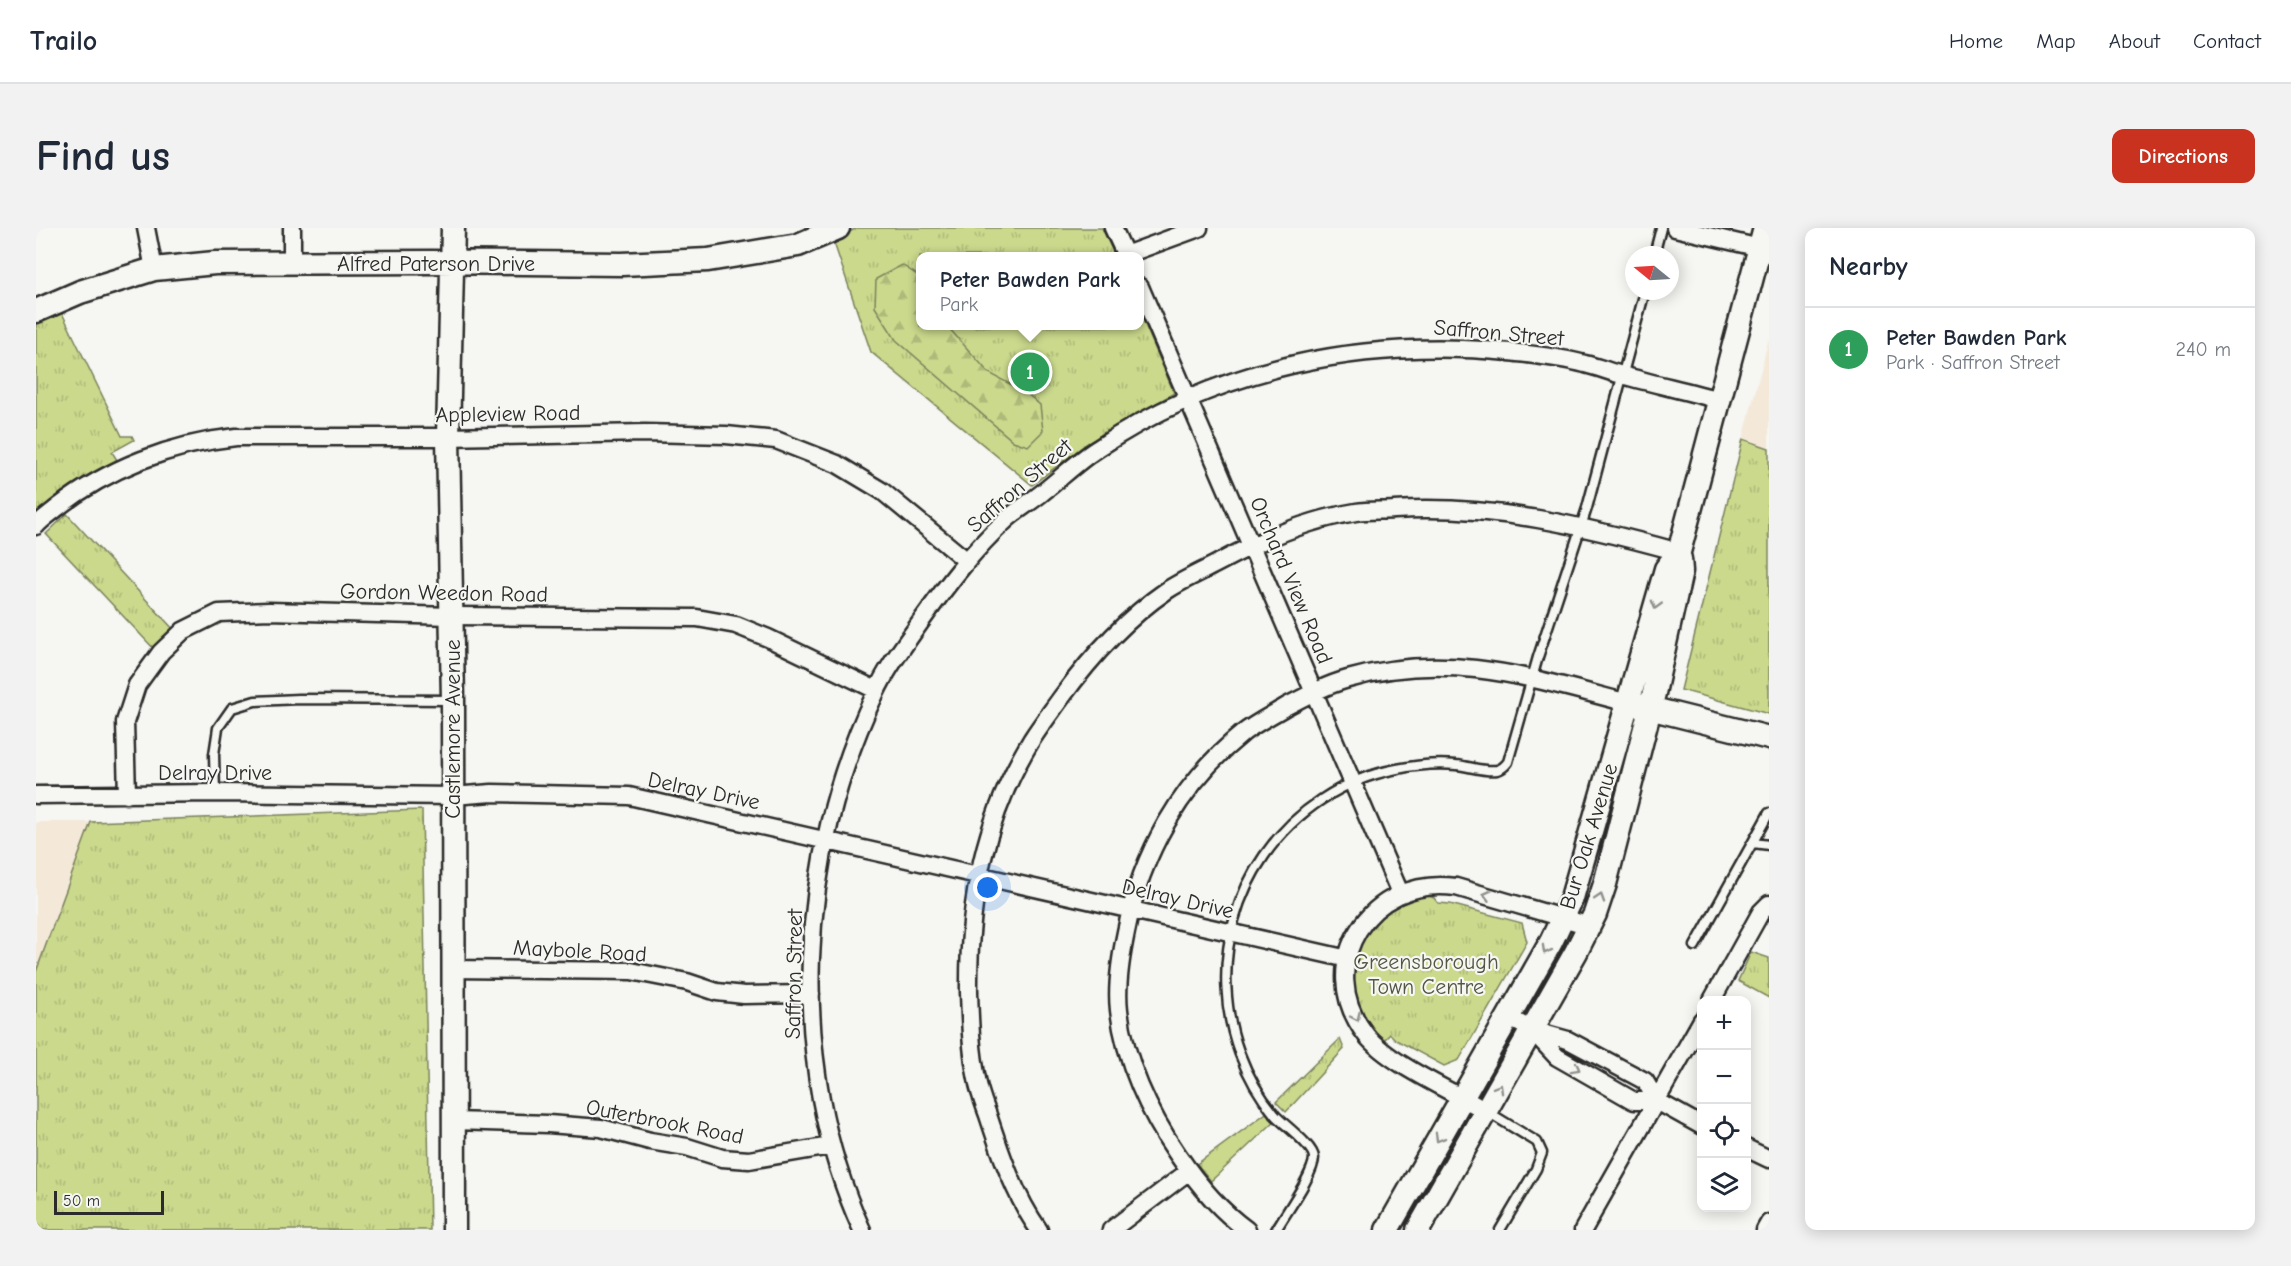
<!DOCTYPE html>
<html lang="en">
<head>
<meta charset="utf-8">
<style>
  :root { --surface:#fff; --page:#f2f2f3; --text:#1f2937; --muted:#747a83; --line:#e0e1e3; --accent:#c8321e }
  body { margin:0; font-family:"Comic Neue",sans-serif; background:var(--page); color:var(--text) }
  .controls { position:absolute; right:18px; bottom:18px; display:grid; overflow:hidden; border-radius:12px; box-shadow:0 3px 15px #0003 }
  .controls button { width:54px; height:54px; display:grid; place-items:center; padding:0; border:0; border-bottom:2px solid var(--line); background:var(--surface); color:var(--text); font:30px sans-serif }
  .compass { position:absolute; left:1589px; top:18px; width:54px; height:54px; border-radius:50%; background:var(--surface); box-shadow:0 3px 15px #0003; rotate:288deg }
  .scale { position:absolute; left:18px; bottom:15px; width:110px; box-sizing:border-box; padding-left:6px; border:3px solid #2b2b2b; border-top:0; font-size:16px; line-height:21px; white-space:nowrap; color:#2b2b2b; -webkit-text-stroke:4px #f6f6f2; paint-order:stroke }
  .you { position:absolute; left:952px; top:660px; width:21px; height:21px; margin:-15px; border:4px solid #fff; border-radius:50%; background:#1a73e8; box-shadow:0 0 0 9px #1a73e833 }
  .badge { display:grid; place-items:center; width:39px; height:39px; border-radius:50%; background:var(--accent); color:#fff; font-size:20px; font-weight:700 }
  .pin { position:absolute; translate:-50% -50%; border:3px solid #fff; box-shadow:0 2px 6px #0006 }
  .popup { position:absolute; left:880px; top:24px; width:228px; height:78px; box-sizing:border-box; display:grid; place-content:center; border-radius:12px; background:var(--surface); filter:drop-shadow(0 2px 4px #0005); font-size:20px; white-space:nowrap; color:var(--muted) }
  .popup b { font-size:22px; color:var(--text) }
  .popup::after { content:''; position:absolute; left:50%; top:100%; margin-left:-12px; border:12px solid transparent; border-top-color:var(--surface) }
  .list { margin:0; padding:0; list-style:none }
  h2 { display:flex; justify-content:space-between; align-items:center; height:78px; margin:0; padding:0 24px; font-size:26px }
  h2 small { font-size:20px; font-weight:400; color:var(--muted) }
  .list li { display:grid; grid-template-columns:39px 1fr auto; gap:18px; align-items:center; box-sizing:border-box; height:84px; padding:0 24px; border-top:2px solid var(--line) }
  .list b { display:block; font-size:22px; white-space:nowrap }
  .list p { margin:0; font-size:20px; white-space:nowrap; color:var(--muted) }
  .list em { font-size:20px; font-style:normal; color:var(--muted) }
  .icon { flex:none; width:33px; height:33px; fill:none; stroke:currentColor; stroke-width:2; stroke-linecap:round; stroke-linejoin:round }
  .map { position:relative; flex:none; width:1733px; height:1002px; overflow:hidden; border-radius:12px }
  header { display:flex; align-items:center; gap:36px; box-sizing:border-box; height:84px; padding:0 30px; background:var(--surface); border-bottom:2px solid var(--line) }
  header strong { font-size:28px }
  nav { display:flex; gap:33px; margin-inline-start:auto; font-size:21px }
  .intro { display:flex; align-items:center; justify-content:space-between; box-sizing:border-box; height:144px; padding:0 36px }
  h1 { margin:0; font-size:42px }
  .button { padding:15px 27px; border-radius:12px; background:var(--accent); color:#fff; font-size:21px; font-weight:700 }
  main { display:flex; gap:36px; padding:0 36px }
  aside { flex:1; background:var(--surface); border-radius:12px; box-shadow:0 3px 15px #0003 }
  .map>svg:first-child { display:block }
  .built { fill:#f4e9d9 }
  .grass { fill:url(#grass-tufts); stroke:#7a825c; stroke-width:1.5 }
  .forest { fill:url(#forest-firs); stroke:#7a825c; stroke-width:1.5 }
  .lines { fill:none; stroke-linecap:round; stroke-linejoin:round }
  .lane-casing { stroke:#2b2b2b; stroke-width:13 }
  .street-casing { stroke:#2b2b2b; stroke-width:21 }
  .secondary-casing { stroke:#2b2b2b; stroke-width:27 }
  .lane { stroke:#f6f6f2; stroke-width:8 }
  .street { stroke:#f6f6f2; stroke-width:16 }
  .secondary { stroke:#f6f6f2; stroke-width:22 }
  .oneway { stroke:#90908e }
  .labels { text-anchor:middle; stroke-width:4.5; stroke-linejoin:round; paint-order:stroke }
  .street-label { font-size:22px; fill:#2b2b2b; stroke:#f6f6f2 }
  .park-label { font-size:22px; fill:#535643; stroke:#f6f6f2 }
</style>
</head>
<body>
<header>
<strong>Trailo</strong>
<nav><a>Home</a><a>Map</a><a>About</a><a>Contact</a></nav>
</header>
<div class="intro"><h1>Find us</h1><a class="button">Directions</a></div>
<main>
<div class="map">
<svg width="1733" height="1002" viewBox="0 0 1733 1002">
  <defs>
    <pattern id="grass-tufts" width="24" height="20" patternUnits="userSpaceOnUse" patternTransform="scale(1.5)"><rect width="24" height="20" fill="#cad98c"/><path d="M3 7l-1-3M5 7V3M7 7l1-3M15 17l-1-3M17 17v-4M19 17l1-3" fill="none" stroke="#aeba79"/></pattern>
    <pattern id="forest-firs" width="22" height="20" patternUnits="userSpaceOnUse" patternTransform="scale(1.5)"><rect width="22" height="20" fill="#cad98c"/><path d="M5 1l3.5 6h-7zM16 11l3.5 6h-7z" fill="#aeba79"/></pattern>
  </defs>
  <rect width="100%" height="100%" fill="#f6f6f2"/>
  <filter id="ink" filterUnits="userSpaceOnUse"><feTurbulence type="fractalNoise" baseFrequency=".0167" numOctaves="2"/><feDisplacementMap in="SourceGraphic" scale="12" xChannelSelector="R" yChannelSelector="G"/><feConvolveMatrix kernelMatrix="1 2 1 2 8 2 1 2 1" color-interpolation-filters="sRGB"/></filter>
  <g filter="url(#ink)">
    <path class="built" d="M1733,110V220L1707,211Z
      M0,594H55L0,744Z"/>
    <path class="grass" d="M821,0H1066L1079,28H884V98H1104V85L1138,165L1049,217L996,257L835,124L797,12Z
      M25,83L86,208H96L98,212L76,224L81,232L42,254L0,288V94Z
      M1707,211L1733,220V486L1645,462Z
      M31,286L139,403L119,422L10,306Z
      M386,582L394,1002H0V744L55,594Z
      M1384,665L1398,670L1402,675L1414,676L1486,695L1491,714L1423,832L1408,838L1360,812L1354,806L1349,811C1316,796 1309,738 1326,709C1339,686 1362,676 1384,665Z
      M1715,724L1733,730V770L1702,753Z
      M1304,811L1308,821L1250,884L1240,874Z
      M1233,883L1240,892L1175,953L1161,936Z"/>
    <path class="forest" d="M866,37L884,49V98H911L953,145L989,164L1004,177L1007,203L992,218L977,213L860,112L839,79L840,51Z"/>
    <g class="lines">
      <defs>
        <path id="lane" d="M1618,27L1625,0
          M179,565L178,526L182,500L196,480L219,473L263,471L416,472
          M1717,615L1733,617
          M1659,718L1733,585
          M1452,884L1501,914L1506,925L1500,941L1464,1002
          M1240,1002C1249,986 1278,946 1278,930C1278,918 1248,897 1239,887C1178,813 1174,706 1228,628C1259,583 1307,551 1361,541C1381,537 1400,535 1420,537C1433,538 1448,544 1461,542C1466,541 1469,538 1472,534L1502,429L1551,280L1609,63"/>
        <path id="street" d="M110,0L118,41
          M1077,0L1090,28
          M1639,0L1724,20
          M1089,27L1163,0
          M256,34V0
          M1104,59L1364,665
          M0,298C6,291 14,286 21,280C72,240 135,216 200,209H412L609,205L690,207L740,212L801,236L846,263L931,333
          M0,567L179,565L416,568L456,565L593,568L1312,731
          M91,567L89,494L101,457L125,424L147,403L183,385L233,383L416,388L661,390L700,397L732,410L840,462
          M416,741L595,743L651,754L681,764L708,767L775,766
          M1676,772L1725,684L1733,676
          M1472,789L1496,802L1532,812L1609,853L1621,873
          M1496,802L1521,829L1598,873H1621L1666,898
          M1450,883C1416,863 1353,836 1330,807C1276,737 1334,647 1420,659L1554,698
          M418,893L512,896L565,900L614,913L651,919L686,930L713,932L795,918
          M1710,920L1733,931
          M826,1002C750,836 761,627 840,464C852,438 870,415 886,392C911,357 938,321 970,292C981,282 995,274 1007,264C1025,250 1042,233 1061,221C1120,181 1189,152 1259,136C1330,120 1401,117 1473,124C1499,127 1524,129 1549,136C1562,139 1574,144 1586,147C1618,156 1651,163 1683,172
          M1003,1002C979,968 965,927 952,887C948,876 943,864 941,851C935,823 934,793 933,764C932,673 948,590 996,511C1005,497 1015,484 1025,470C1055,429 1088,392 1130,363C1145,353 1163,345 1180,336C1224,312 1270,292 1320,284C1333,282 1346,283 1358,282C1456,276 1549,298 1643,324
          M1075,1002L1153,943
          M1211,1002C1183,982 1161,955 1142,927C1113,885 1089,833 1083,782C1080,757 1085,728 1090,704C1105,626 1145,555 1207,505C1220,495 1236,487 1249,479C1270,468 1290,457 1312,451C1412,422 1495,450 1592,475
          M1547,1002L1666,792
          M1729,1002L1733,995"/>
        <path id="secondary" d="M417,0L412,209L417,472L418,1002
          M0,83L44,64L118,41L179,35L396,34L586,36L672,32L762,17L802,0
          M1601,477L1733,510
          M1351,1002L1515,714L1536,670L1630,341L1643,324L1729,0
          M1382,1002L1540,724L1559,686L1569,656L1618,465L1645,343L1644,331"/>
      </defs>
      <use href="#lane" class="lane-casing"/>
      <use href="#street" class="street-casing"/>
      <use href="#secondary" class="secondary-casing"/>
      <use href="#lane" class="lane"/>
      <use href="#street" class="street"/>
      <use href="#secondary" class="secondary"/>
    </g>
    <defs><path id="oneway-chevron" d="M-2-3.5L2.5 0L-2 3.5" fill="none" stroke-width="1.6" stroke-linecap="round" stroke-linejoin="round" transform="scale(1.5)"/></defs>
    <g class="oneway">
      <use href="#oneway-chevron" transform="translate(1620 377) rotate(106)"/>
      <use href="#oneway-chevron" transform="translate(1451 667) rotate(-165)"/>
      <use href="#oneway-chevron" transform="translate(1564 670) rotate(-72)"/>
      <use href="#oneway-chevron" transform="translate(1510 722) rotate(119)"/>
      <use href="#oneway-chevron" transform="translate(1320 789) rotate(65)"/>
      <use href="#oneway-chevron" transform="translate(1540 840) rotate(29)"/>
      <use href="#oneway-chevron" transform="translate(1463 860) rotate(-60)"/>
      <use href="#oneway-chevron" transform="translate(1403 910) rotate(120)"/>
    </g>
  </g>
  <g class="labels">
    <g class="street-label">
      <text x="400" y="43">Alfred Paterson Drive</text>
      <text transform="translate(1463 104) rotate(5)" y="8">Saffron Street</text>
      <text transform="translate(472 185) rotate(-1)" y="8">Appleview Road</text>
      <text transform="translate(983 257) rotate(-41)" y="8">Saffron Street</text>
      <text transform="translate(1256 352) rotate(67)" y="8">Orchard View Road</text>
      <text transform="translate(408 364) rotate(1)" y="8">Gordon Weedon Road</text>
      <text transform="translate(416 501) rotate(-90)" y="8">Castlemore Avenue</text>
      <text x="179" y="552">Delray Drive</text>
      <text transform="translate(668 562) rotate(12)" y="8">Delray Drive</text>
      <text transform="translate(1552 608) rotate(-73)" y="8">Bur Oak Avenue</text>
      <text transform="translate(1142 670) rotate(13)" y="8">Delray Drive</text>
      <text transform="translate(544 722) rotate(3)" y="8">Maybole Road</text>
      <text transform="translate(757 746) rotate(-89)" y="8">Saffron Street</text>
      <text transform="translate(629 893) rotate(11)" y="8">Outerbrook Road</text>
    </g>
    <g class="park-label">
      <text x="1390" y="741">Greensborough<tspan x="1390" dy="25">Town Centre</tspan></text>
    </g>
  </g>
</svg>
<div class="controls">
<button>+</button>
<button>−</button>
<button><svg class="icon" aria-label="locate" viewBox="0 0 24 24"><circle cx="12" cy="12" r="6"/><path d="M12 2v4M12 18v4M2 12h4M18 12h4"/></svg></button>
<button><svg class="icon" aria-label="layers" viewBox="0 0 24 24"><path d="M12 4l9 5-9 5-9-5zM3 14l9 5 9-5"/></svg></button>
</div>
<svg class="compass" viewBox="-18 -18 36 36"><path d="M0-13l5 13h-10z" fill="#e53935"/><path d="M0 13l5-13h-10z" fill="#747a83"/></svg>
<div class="scale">50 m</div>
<div class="you"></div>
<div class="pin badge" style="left:994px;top:144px;background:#2e9e5b">1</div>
<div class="popup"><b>Peter Bawden Park</b>Park</div>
</div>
<aside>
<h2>Nearby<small></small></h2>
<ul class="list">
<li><span class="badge" style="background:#2e9e5b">1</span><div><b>Peter Bawden Park</b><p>Park · Saffron Street</p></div><em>240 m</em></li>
</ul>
</aside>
</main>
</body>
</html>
